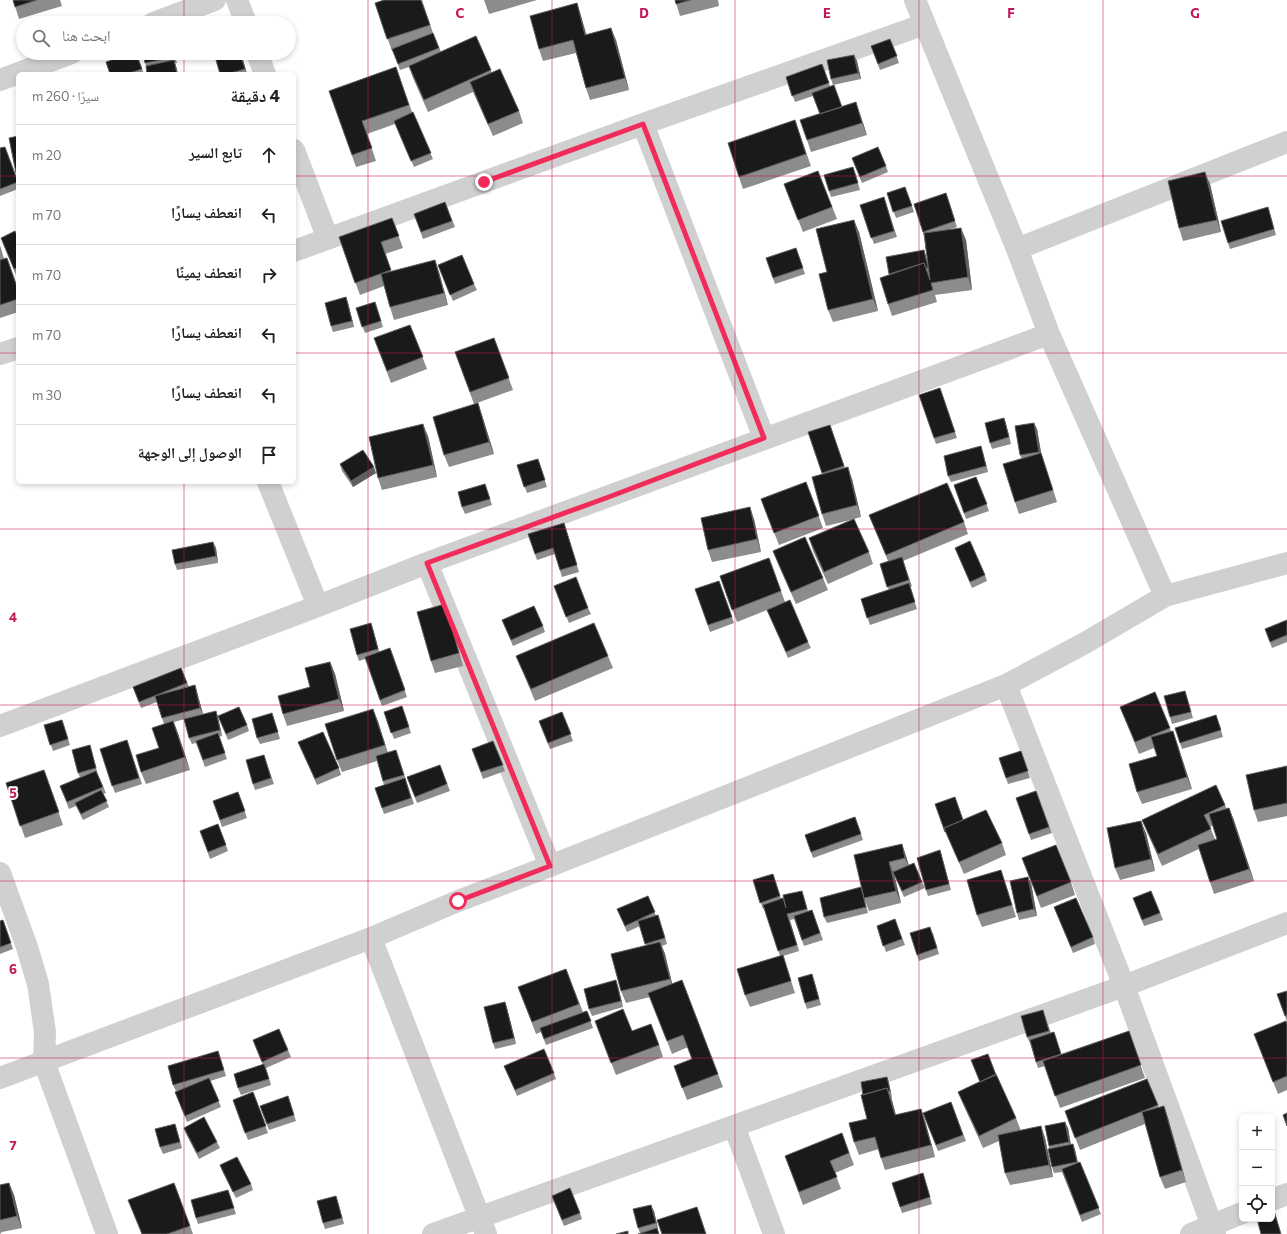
<!DOCTYPE html>
<html lang="ar">
<head>
<meta charset="utf-8">
<style>
  :root { --surface:#fff; --page:#f2f2f2; --text:#202124; --muted:#757577; --line:#e0e0e0 }
  body { margin:0; font-family:Commissioner,"Noto Naskh Arabic",sans-serif; background:var(--page); color:var(--text); direction:rtl }
  .controls { position:absolute; right:12px; bottom:12px; display:grid; overflow:hidden; border-radius:6px; box-shadow:0 2px 6px #0003 }
  .controls button { width:36px; height:36px; display:grid; place-items:center; padding:0; border:0; border-bottom:1px solid var(--line); background:var(--surface); color:var(--text); font:20px sans-serif }
  .stop { position:absolute; width:12px; height:12px; margin:-9px; border:3px solid #f22c5a; border-radius:50%; background:#fff }
  .stop.end { background:#f22c5a; border-color:#fff; box-shadow:0 1px 4px #0008 }
  .list { margin:0; padding:0; list-style:none }
  h2 { display:flex; justify-content:space-between; align-items:center; height:52px; margin:0; padding:0 16px; font-size:17px }
  h2 small { font-size:13px; font-weight:400; color:var(--muted) }
  .list li { display:grid; grid-template-columns:26px 1fr auto; gap:12px; align-items:center; box-sizing:border-box; height:60px; padding:0 16px; border-top:1px solid var(--line) }
  .list b { display:block; font-size:15px; white-space:nowrap }
  .list em { font-size:13px; font-style:normal; color:var(--muted) }
  .icon { flex:none; width:22px; height:22px; fill:none; stroke:currentColor; stroke-width:2; stroke-linecap:round; stroke-linejoin:round }
  .map { position:relative; flex:none; width:1287px; height:1234px; overflow:hidden; direction:ltr }
  .search { position:absolute; background:var(--surface); box-shadow:0 2px 6px #0003; left:16px; top:16px; width:280px; height:44px; display:flex; align-items:center; gap:10px; box-sizing:border-box; padding:0 14px; border-radius:22px; color:var(--muted); font-size:15px }
  .panel { position:absolute; background:var(--surface); box-shadow:0 2px 6px #0003; left:16px; top:72px; width:280px; height:412px; border-radius:6px; direction:rtl }
  .map>svg:first-child { display:block }
  .lines { fill:none; stroke-linecap:round; stroke-linejoin:round }
  .minor { stroke:#d0d0d0; stroke-width:22 }
  .wall { fill:#8c8c8c; fill-rule:evenodd }
  .shaded-wall { fill:#5f5f5f }
  .building { fill:#1a1a1a; stroke:#5f5f5f }
  .route { stroke:#f22c5a; stroke-width:5 }
  .grid { fill:none; stroke:#c2185b; stroke-width:1; stroke-opacity:0.55 }
  .grid-label { font-size:13px; text-anchor:middle; font-weight:bold; fill:#c2185b; stroke:#fff; stroke-width:4; stroke-linejoin:round; paint-order:stroke }
</style>
</head>
<body>
<div class="map">
<svg width="1287" height="1234" viewBox="0 0 1287 1234">
  <rect width="100%" height="100%" fill="#fff"/>
  <g class="lines">
    <path class="minor" d="M237,0L246,23
      M915,0L1017,249L1049,334L1165,596
      M153,23L215,0
      M257,53L265,74
      M0,80L72,53
      M643,124L764,438
      M294,150L328,239
      M1017,249L1287,142
      M294,251L643,124L925,24
      M0,354L18,348
      M268,482L318,606
      M427,563L550,866
      M1006,685L1124,986L1215,1234
      M0,726L318,606L427,563L1049,334
      M0,873L27,947L38,984L45,1032L44,1062L107,1234
      M371,938L486,1234
      M0,1078L371,938L458,901L550,866L1006,685L1085,643L1165,596L1287,563
      M734,1126L774,1234
      M1272,1200L1287,1194
      M433,1234L1124,986L1287,923
      M1191,1234L1242,1213"/>
  </g>
  <path class="wall" d="M13,0H60L62,6L19,19Z
    M422,0L433,33L441,52L476,36L492,73L519,111L523,123L493,136L473,92L428,112L413,78L409,67L400,70L393,51H392L375,3Z
    M484,0H537L489,14Z
    M675,0H718L719,6L680,16Z
    M577,3L581,16L586,35L616,40L629,90L590,100L586,88L576,53L543,61L539,49Z
    M890,39L899,63L880,70L871,46Z
    M136,53L144,74H110Z
    M143,53H174L177,63H175L178,74H147L146,66Z
    M241,53L247,74H220Z
    M854,55L857,61L861,79L833,85L831,79Z
    M822,64L830,86L842,107L860,114L867,135L811,152L807,140L820,114L813,96L795,102L786,77Z
    M396,67L412,112L433,159L414,167L395,124L367,134L376,161L356,167L329,91Z
    M799,132L811,166L743,189L739,177Z
    M18,136V179L16,173Z
    M0,148L18,183V189L0,196Z
    M854,164L886,166L888,172L862,183Z
    M818,171L837,219L803,232L784,184Z
    M855,173L860,190L831,197L829,191Z
    M1210,184L1221,232L1183,241L1179,228Z
    M905,187L914,212L896,218L887,193Z
    M946,193L957,227L951,229L966,240L972,290L935,295L937,302L892,316L888,304L889,274L926,256L928,266L924,236L914,204Z
    M445,202L455,227L423,239L414,214Z
    M886,203L897,237L874,244L860,205Z
    M1270,214L1276,235L1230,249L1228,243Z
    M392,218L403,248L385,254L391,271L439,272L448,305L394,320L390,307L384,286L360,295L339,237Z
    M859,232L878,311L833,322L828,310Z
    M18,237V275H16L1,238Z
    M0,246L4,259L7,258L18,288V312L0,318Z
    M796,248L805,274L775,284L766,258Z
    M438,265L474,284L477,290L453,301Z
    M346,297L348,303L354,327L333,332L331,326Z
    M375,302L383,327L365,333L356,308Z
    M410,325L427,369L391,383L374,338Z
    M494,338L513,390L477,403L482,415L494,454L449,467L444,455L474,404L455,352Z
    M940,388L957,438L936,444L919,395Z
    M1004,418L1011,444L992,449L990,443Z
    M1034,423L1037,429L1041,453L1045,465L1057,502L1019,514L1015,502L1022,459L1020,455Z
    M830,425L845,468L852,479L861,517L854,519L869,552L873,564L828,584L813,551L809,538L851,520L826,526L822,514V474L808,432Z
    M428,436L437,477L382,490L378,478Z
    M983,453L988,472L951,482L948,476Z
    M340,464L376,473L353,487L342,471Z
    M517,465H540L547,487L527,493Z
    M976,477L989,511L966,519L954,485Z
    M806,482L823,528L779,545L761,499Z
    M485,484L492,505L465,514L462,507Z
    M869,515L964,522L968,534L903,561L912,586L910,587L917,609L870,625L861,599L889,590L880,564L888,561Z
    M754,519L761,552L712,562L708,550Z
    M564,523L579,572L562,577L555,554L537,560L528,534Z
    M213,542L216,548L218,563L177,570L175,564Z
    M955,548L985,575L987,581L972,588Z
    M773,551L823,578L828,590L796,604L778,564Z
    M769,558L785,602L808,642L811,648L788,658L767,610L737,622L720,576Z
    M719,581L734,623L710,632L695,589Z
    M554,586L588,608L591,614L569,623Z
    M445,604L449,617L463,666L435,673L431,661Z
    M502,620L543,626L545,632L513,646Z
    M1287,620V642L1272,648L1265,629Z
    M373,629L379,652L390,648L407,697L382,706L365,659L359,661L357,655Z
    M516,656H608L613,668L535,701L521,668Z
    M330,662L335,674L344,711L287,726L283,714L310,687Z
    M181,668L189,687L195,685L197,692L203,714L174,722L190,770L146,784L141,772L159,748L164,724L157,702L141,708L133,687Z
    M1185,691L1193,718L1172,724L1170,717Z
    M1155,692L1171,731L1177,743L1192,789L1142,804L1137,792L1157,756L1154,748L1139,754L1120,707Z
    M402,706L411,733L394,739L384,712Z
    M373,709L388,753L398,756L414,804L384,814L375,788L384,785L377,761L342,772L337,760Z
    M216,711L218,717L222,736L219,737L227,759L205,767L196,743L192,744L189,738Z
    M562,712L573,741L550,749L539,721Z
    M272,713L280,739L260,744L257,738Z
    M1216,715L1223,737L1182,749L1175,728Z
    M218,716L247,725L249,731L228,740Z
    M62,720L70,745L53,751L44,725Z
    M127,740L142,784L115,793L100,749Z
    M493,741L505,771L483,779L472,749Z
    M298,742L339,768L341,775L317,785Z
    M90,745L98,775L106,793L103,794L109,807L83,820L76,806L69,809L60,786L80,777L78,773Z
    M1021,751L1030,778L1008,784L999,758Z
    M264,755L274,784L255,790L253,784Z
    M440,765L450,791L417,803L407,777Z
    M1287,766V816L1258,822L1254,810Z
    M44,770L63,825L25,838L6,783Z
    M1036,791L1052,833L1031,840L1016,798Z
    M238,792L247,818L222,827L213,801Z
    M935,804L963,820L1002,843L1006,855L964,874L948,838Z
    M1225,805L1227,809L1229,808L1254,881L1214,894L1199,849L1162,866L1147,832L1142,820ZM1213,825L1217,839H1215L1210,827Z
    M855,817L863,840L813,858L805,835Z
    M218,824L228,851L210,859L200,831Z
    M1146,833L1155,871L1120,880L1115,868Z
    M902,844L906,856L909,866L922,882L925,888L904,897L894,874L901,903L869,911L865,900L868,913L827,923L824,917L863,893Z
    M940,850L951,890L928,896L926,890Z
    M1022,858L1071,882L1075,895L1041,908Z
    M773,874L781,899L786,908L804,897L808,911L812,910L823,940L804,946L794,919L790,920L799,951L783,956L795,993L750,1007L745,995L780,956L765,908L763,909L753,880Z
    M1005,882L1016,917L982,927L977,915Z
    M1031,883L1037,916L1019,920L1017,913Z
    M1151,891L1163,920L1144,926L1133,898Z
    M648,896L656,916L658,915L667,944L662,946L665,954L672,984L718,1074L723,1087L687,1100L674,1066L692,1059L688,1047L672,1054L650,997L626,1003L621,991L646,945L640,926L627,932L617,909Z
    M1054,907L1093,937L1095,944L1073,953Z
    M895,919L905,945L886,952L877,926Z
    M3,920L13,949L0,954V921Z
    M910,933H933L939,954L919,961Z
    M566,969L583,1012L587,1011L593,1028L546,1045L541,1032L536,1034L518,987Z
    M814,980L821,1005L807,1009L805,1003Z
    M618,986L623,1007L592,1016L589,1009Z
    M1287,991V1022L1285,1016Z
    M505,1002L507,1008L516,1044L495,1049L493,1043Z
    M1043,1010L1051,1033L1054,1032L1061,1054L1129,1031L1145,1078L1060,1108L1045,1066L1038,1068L1030,1043L1027,1037Z
    M595,1021L632,1031L659,1045L663,1057L616,1075Z
    M1287,1024V1090L1278,1094L1254,1034Z
    M253,1040L288,1050L291,1057L266,1068L271,1085L241,1095L238,1088L263,1065Z
    M218,1051L226,1076L210,1081L221,1107L187,1122L175,1092L182,1089L176,1091L173,1085Z
    M504,1066L554,1073L556,1079L517,1096Z
    M996,1075L1016,1118L1021,1131L1041,1126L1045,1138L1053,1177L1010,1185L1005,1173L999,1141L983,1148L963,1104L958,1092Z
    M887,1077L889,1083L892,1098H891L896,1115L921,1109L925,1121L935,1157L885,1170L881,1158L879,1149L859,1155L854,1142L867,1119Z
    M1147,1079L1159,1108L1164,1106L1168,1118L1186,1182L1165,1189L1160,1177L1145,1124L1080,1150L1065,1111Z
    M253,1092L268,1133L248,1140L233,1100Z
    M288,1096L296,1121L269,1130L260,1106Z
    M951,1102L966,1141L938,1151L925,1119Z
    M184,1128L217,1142L220,1148L199,1159L186,1134Z
    M1068,1128L1071,1144H1073L1075,1150L1078,1163L1101,1214L1082,1222L1062,1172L1054,1173L1052,1167L1049,1148V1146Z
    M177,1130L182,1148L163,1154L160,1147Z
    M842,1133L854,1165L835,1173L841,1189L803,1205L785,1156Z
    M220,1165L251,1184L253,1190L236,1198L222,1171Z
    M925,1180L932,1204L902,1213L900,1207Z
    M9,1183L14,1195L22,1228L2,1232L0,1234V1185Z
    M174,1183L193,1234H141Z
    M230,1196L236,1214L198,1224L196,1218Z
    M336,1196L344,1224L325,1229L323,1223Z
    M552,1196L580,1213L582,1219L564,1226Z
    M654,1211L658,1229L640,1233L638,1228Z"/>
  <path class="shaded-wall" d="M577,3L581,16L590,47L585,35Z
    M611,28L616,40L629,90L625,78Z
    M240,53H241L247,74L245,69Z
    M854,55L857,61L861,79L858,73Z
    M174,60L176,66L178,74H177Z
    M856,102L867,135L862,123Z
    M1205,172L1210,184L1221,232L1217,220Z
    M854,220L859,232L878,311L873,299Z
    M961,228L966,240L972,290L968,277Z
    M0,246L5,264L0,248Z
    M924,250L926,256L930,274L928,268Z
    M435,260L439,272L448,305L444,293Z
    M346,297L348,303L354,327L352,321Z
    M478,403L482,415L494,454L489,442Z
    M1004,418L1006,424L1011,444L1009,437Z
    M1034,423L1037,429L1042,458L1039,452Z
    M423,424L428,436L437,477L433,465Z
    M981,446L983,453L988,472L986,466Z
    M374,467L376,473L353,487L351,481Z
    M848,467L852,479L861,517L857,505Z
    M750,507L754,519L761,552L757,539Z
    M213,542L216,548L218,563L216,556Z
    M445,604L449,617L463,666L459,653Z
    M371,623L373,629L380,655L378,649Z
    M330,662L335,674L344,711L339,699Z
    M195,685L197,692L203,714L200,708Z
    M373,709L378,721L389,757Z
    M216,711L218,717L222,736L220,730Z
    M173,721L178,733L190,770L185,757Z
    M1173,731L1177,743L1192,789L1187,777Z
    M1229,808L1234,820L1254,881L1249,869Z
    M1141,821L1146,833L1155,871L1151,859Z
    M902,844L906,856L910,870L905,858Z
    M889,862L894,874L901,903L896,891Z
    M1028,877L1031,883L1037,916L1034,909Z
    M660,942L665,954L674,991L670,979Z
    M616,980L618,986L623,1007L621,1001Z
    M505,1002L507,1008L516,1044L514,1038Z
    M887,1077L889,1083L892,1098L890,1091Z
    M887,1088L892,1100L899,1128L895,1115Z
    M1164,1106L1168,1118L1186,1182L1182,1170Z
    M921,1109L925,1121L935,1157L931,1145Z
    M1065,1122L1068,1128L1071,1148L1069,1142Z
    M1041,1126L1045,1138L1053,1177L1049,1165Z
    M1073,1144L1075,1150L1079,1168L1077,1162Z
    M9,1183L14,1195L22,1228L17,1216Z
    M336,1196L338,1202L344,1224L342,1218Z
    M651,1205L654,1211L658,1229L656,1223Z"/>
  <path class="building" d="M13,0H37L15,7Z
    M384,0H421L430,25L387,39L375,3Z
    M675,0H691L676,4Z
    M577,3L585,35L611,28L625,78L586,88L573,40L539,49L530,16Z
    M433,33L439,48L398,64L392,49Z
    M476,36L491,70L424,100L409,66Z
    M890,39L897,56L878,64L871,46Z
    M132,53H136L142,69L126,74H110L106,62Z
    M143,53H174L175,57L145,63Z
    M214,53H240L245,69L227,74H220Z
    M854,55L858,73L831,79L827,60Z
    M174,60L177,74H147L146,66Z
    M822,64L829,83L792,96L786,77Z
    M396,67L409,105L362,121L372,148L352,155L329,91Z
    M500,69L519,111L488,124L470,82Z
    M834,85L842,107L820,114L812,93Z
    M856,102L862,123L807,140L800,120Z
    M413,112L431,153L411,161L394,121Z
    M795,120L806,154L739,177L728,143Z
    M18,136V173H16L9,138Z
    M5,147L18,182L0,189V148Z
    M878,147L886,166L860,177L852,158Z
    M853,167L858,183L829,191L824,175Z
    M818,171L832,207L798,220L784,184Z
    M1205,172L1217,220L1179,228L1168,181Z
    M905,187L912,206L893,212L887,193Z
    M946,193L955,221L923,232L914,204Z
    M884,197L894,231L871,238L860,205Z
    M445,202L452,221L421,232L414,214Z
    M1268,207L1274,229L1228,243L1221,221Z
    M392,218L399,236L381,242L391,270L355,283L339,237Z
    M854,220L873,299L828,310L819,274L827,272L816,229Z
    M961,228L968,277L931,283L933,290L888,304L880,278L924,263L930,280L924,233Z
    M15,231L18,237V267L14,269L1,238Z
    M796,248L803,268L773,278L766,258Z
    M924,250L928,268H926L924,263L889,274L886,257Z
    M462,255L474,284L450,295L438,265Z
    M7,258L18,290V299L0,305V260Z
    M435,260L444,293L390,307L381,274Z
    M346,297L352,321L331,326L325,303Z
    M375,302L381,321L362,327L356,308Z
    M410,325L423,357L387,371L374,338Z
    M494,338L509,378L470,392L455,352Z
    M940,388L955,432L934,438L919,395Z
    M478,403L489,442L444,455L433,417Z
    M1004,418L1009,437L990,443L985,423Z
    M1034,423L1039,452L1020,455L1015,426Z
    M423,424L433,465L378,478L369,437Z
    M830,425L844,466L822,473L808,432Z
    M981,446L986,466L948,476L944,456Z
    M363,450L374,467L351,481L340,464Z
    M1041,453L1053,490L1015,502L1003,464Z
    M538,459L545,480L524,487L517,465Z
    M848,467L857,505L822,514L812,477Z
    M976,477L987,504L964,513L954,485Z
    M806,482L819,516L774,533L761,499Z
    M947,483L964,522L886,555L869,515Z
    M485,484L490,499L462,507L458,492Z
    M750,507L757,539L708,550L701,518Z
    M854,519L869,552L824,572L809,538Z
    M564,523L577,565L560,570L553,548L535,554L528,534Z
    M805,537L823,578L791,592L773,551Z
    M970,541L985,575L970,582L955,548Z
    M213,542L216,556L175,564L172,550Z
    M902,557L909,580L887,587L880,564Z
    M769,558L781,591L732,610L720,576Z
    M576,577L588,608L566,617L554,586Z
    M719,581L732,617L708,625L695,589Z
    M909,583L915,602L867,618L861,599Z
    M790,600L808,642L786,652L767,610Z
    M445,604L459,653L431,661L417,612Z
    M534,606L543,626L511,640L502,620Z
    M1287,620V635L1270,642L1265,629Z
    M371,623L378,649L357,655L350,629Z
    M594,623L608,656L531,689L516,656Z
    M390,648L405,690L380,700L365,657Z
    M330,662L339,699L283,714L278,696L310,687L305,668Z
    M181,668L187,683L139,702L133,687Z
    M195,685L200,708L162,718L155,696Z
    M1185,691L1191,712L1170,717L1164,696Z
    M1155,692L1170,728L1135,742L1120,707Z
    M402,706L409,727L391,733L384,712Z
    M239,707L247,725L226,734L218,716Z
    M373,709L385,745L337,760L325,724Z
    M216,711L220,730L189,738L184,719Z
    M562,712L571,734L548,743L539,721Z
    M272,713L278,732L257,738L252,719Z
    M1216,715L1221,730L1180,743L1175,728Z
    M62,720L68,739L50,745L44,725Z
    M173,721L185,757L141,772L136,755L159,748L152,728Z
    M1173,731L1187,777L1137,792L1129,764L1157,756L1151,737Z
    M323,732L339,768L315,779L298,742Z
    M218,733L225,753L203,760L196,741Z
    M127,740L139,778L112,786L100,749Z
    M493,741L503,765L481,772L472,749Z
    M90,745L96,768L78,773L72,750Z
    M396,750L404,775L383,781L376,756Z
    M1021,751L1028,771L1006,778L999,758Z
    M264,755L271,778L253,784L246,760Z
    M440,765L447,784L415,797L407,777Z
    M1287,766V803L1254,810L1246,775Z
    M44,770L59,812L20,826L6,783Z
    M96,771L103,787L67,802L60,786Z
    M405,778L411,798L382,808L375,788Z
    M1216,785L1225,805L1204,815L1211,829L1158,854L1142,820Z
    M101,790L107,801L81,814L75,803Z
    M1036,791L1049,827L1029,834L1016,798Z
    M238,792L245,811L220,820L213,801Z
    M955,797L963,820L944,828L945,832L935,804Z
    M1229,808L1249,869L1210,882L1198,845L1217,839L1209,814Z
    M986,810L1002,843L959,862L944,828Z
    M855,817L861,834L811,852L805,835Z
    M1141,821L1151,859L1115,868L1107,828Z
    M218,824L226,845L208,852L200,831Z
    M902,844L905,858L889,862L896,891L864,898L854,855Z
    M1056,845L1071,882L1037,896L1022,858Z
    M940,850L949,884L926,890L917,858Z
    M914,863L922,882L902,891L893,872Z
    M1001,870L1012,905L977,915L967,880Z
    M773,874L780,896L760,903L753,880Z
    M1028,877L1034,909L1017,913L1010,881Z
    M861,887L866,907L824,917L820,898Z
    M802,891L807,909L787,914L797,945L778,951L763,905L783,898L786,908L783,895Z
    M1151,891L1160,913L1142,920L1133,898Z
    M648,896L655,912L625,926L617,909Z
    M1076,898L1093,937L1071,947L1054,907Z
    M812,910L820,933L802,940L794,916Z
    M658,915L665,938L645,944L638,921Z
    M895,919L902,939L883,946L877,926Z
    M3,920L11,943L0,947V921Z
    M930,927L937,948L917,955L910,933Z
    M660,942L670,979L621,991L611,954Z
    M783,955L791,981L745,995L737,969Z
    M566,969L579,1004L532,1022L518,987Z
    M812,974L819,999L805,1003L798,978Z
    M616,980L621,1001L589,1009L584,989Z
    M682,980L718,1074L682,1088L674,1066L692,1059L683,1035L667,1041L648,993Z
    M1287,991V1015L1285,1016L1277,994Z
    M505,1002L514,1038L493,1043L484,1007Z
    M623,1009L632,1031L651,1024L659,1045L611,1063L595,1021Z
    M1043,1010L1049,1031L1027,1037L1021,1016Z
    M587,1011L591,1021L544,1039L540,1028Z
    M1286,1021L1287,1024V1076L1273,1082L1254,1034Z
    M279,1029L288,1050L262,1062L253,1040Z
    M1129,1031L1141,1065L1055,1096L1043,1061Z
    M1054,1032L1061,1054L1036,1062L1030,1040Z
    M544,1049L554,1073L515,1090L504,1066Z
    M218,1051L224,1070L173,1085L168,1066Z
    M988,1054L996,1075L980,1082L971,1060Z
    M264,1064L269,1079L238,1088L234,1074Z
    M996,1074L1016,1118L979,1136L958,1092Z
    M887,1077L890,1091L889,1092L887,1088L863,1095L861,1082Z
    M209,1078L219,1101L185,1116L175,1092Z
    M1147,1079L1158,1105L1075,1138L1065,1111Z
    M887,1088L895,1115L921,1109L931,1145L881,1158L875,1137L854,1142L849,1123L867,1119L861,1095Z
    M253,1092L266,1126L245,1133L233,1100Z
    M288,1096L294,1115L267,1124L260,1106Z
    M951,1102L963,1135L936,1145L923,1113Z
    M1164,1106L1182,1170L1160,1177L1142,1112Z
    M1287,1113V1126L1283,1115Z
    M204,1117L217,1142L197,1153L184,1128Z
    M1065,1122L1069,1142L1049,1146L1045,1126Z
    M175,1124L180,1142L160,1147L155,1129Z
    M1041,1126L1049,1165L1005,1173L998,1135Z
    M842,1133L849,1153L830,1161L837,1177L799,1192L785,1156Z
    M1073,1144L1077,1162L1052,1167L1048,1149Z
    M237,1157L251,1184L233,1192L220,1165Z
    M1080,1162L1099,1208L1080,1215L1062,1169Z
    M923,1173L930,1197L900,1207L892,1183Z
    M9,1183L17,1216L0,1220V1185Z
    M174,1183L190,1226L167,1234H142L128,1200Z
    M570,1188L580,1213L562,1220L552,1196Z
    M228,1190L234,1208L196,1218L191,1200Z
    M336,1196L342,1218L323,1223L317,1201Z
    M1272,1204L1281,1234H1261L1257,1219H1272Z
    M651,1205L656,1223L638,1228L633,1209Z
    M697,1207L706,1234H662L657,1220Z
    M657,1228L659,1234H638Z
    M628,1231V1234H616Z"/>
  <g class="lines">
    <path class="route" d="M458,901L550,866L427,563L606,498L764,438L643,124L484,182"/>
  </g>
  <path class="grid" d="M184,0V23M368,0V1234M552,0V1234M735,0V1234M919,0V1234M1103,0V1234M184,53V74M0,176H18M294,176H1287M0,353H18M294,353H1287M184,482V1234M0,529H1287M0,705H1287M0,881H1287M0,1058H1287"/>
  <g class="grid-label">
    <text x="460" y="18">C</text>
    <text x="644" y="18">D</text>
    <text x="827" y="18">E</text>
    <text x="1011" y="18">F</text>
    <text x="1195" y="18">G</text>
    <text x="13" y="622">4</text>
    <text x="13" y="798">5</text>
    <text x="13" y="974">6</text>
    <text x="13" y="1150">7</text>
  </g>
</svg>
<div class="controls">
<button>+</button>
<button>−</button>
<button><svg class="icon" aria-label="locate" viewBox="0 0 24 24"><circle cx="12" cy="12" r="6"/><path d="M12 2v4M12 18v4M2 12h4M18 12h4"/></svg></button>
</div>
<div class="stop" style="left:458px;top:901px"></div>
<div class="stop end" style="left:484px;top:182px"></div>
<div class="search"><svg class="icon" aria-label="search" viewBox="0 0 24 24"><circle cx="10" cy="10" r="6"/><path d="M15 15l6 6"/></svg>ابحث هنا</div>
<section class="panel">
<h2>4 دقيقة<small>سيرًا · 260 m</small></h2>
<ul class="list">
<li><svg class="icon" aria-label="ahead" viewBox="0 0 24 24"><path d="M12 20V5M6 11l6-6 6 6"/></svg><div><b>تابع السير</b></div><em>20 m</em></li>
<li><svg class="icon" aria-label="left" viewBox="0 0 24 24"><path d="M17 20v-9H6M10 6l-5 5 5 5"/></svg><div><b>انعطف يسارًا</b></div><em>70 m</em></li>
<li><svg class="icon" aria-label="right" viewBox="0 0 24 24"><path d="M7 20v-9h11M14 6l5 5-5 5"/></svg><div><b>انعطف يمينًا</b></div><em>70 m</em></li>
<li><svg class="icon" aria-label="left" viewBox="0 0 24 24"><path d="M17 20v-9H6M10 6l-5 5 5 5"/></svg><div><b>انعطف يسارًا</b></div><em>70 m</em></li>
<li><svg class="icon" aria-label="left" viewBox="0 0 24 24"><path d="M17 20v-9H6M10 6l-5 5 5 5"/></svg><div><b>انعطف يسارًا</b></div><em>30 m</em></li>
<li><svg class="icon" aria-label="arrive" viewBox="0 0 24 24"><path d="M6 21V4h12l-3 4 3 4H6"/></svg><div><b>الوصول إلى الوجهة</b></div></li>
</ul>
</section>
</div>
</body>
</html>
